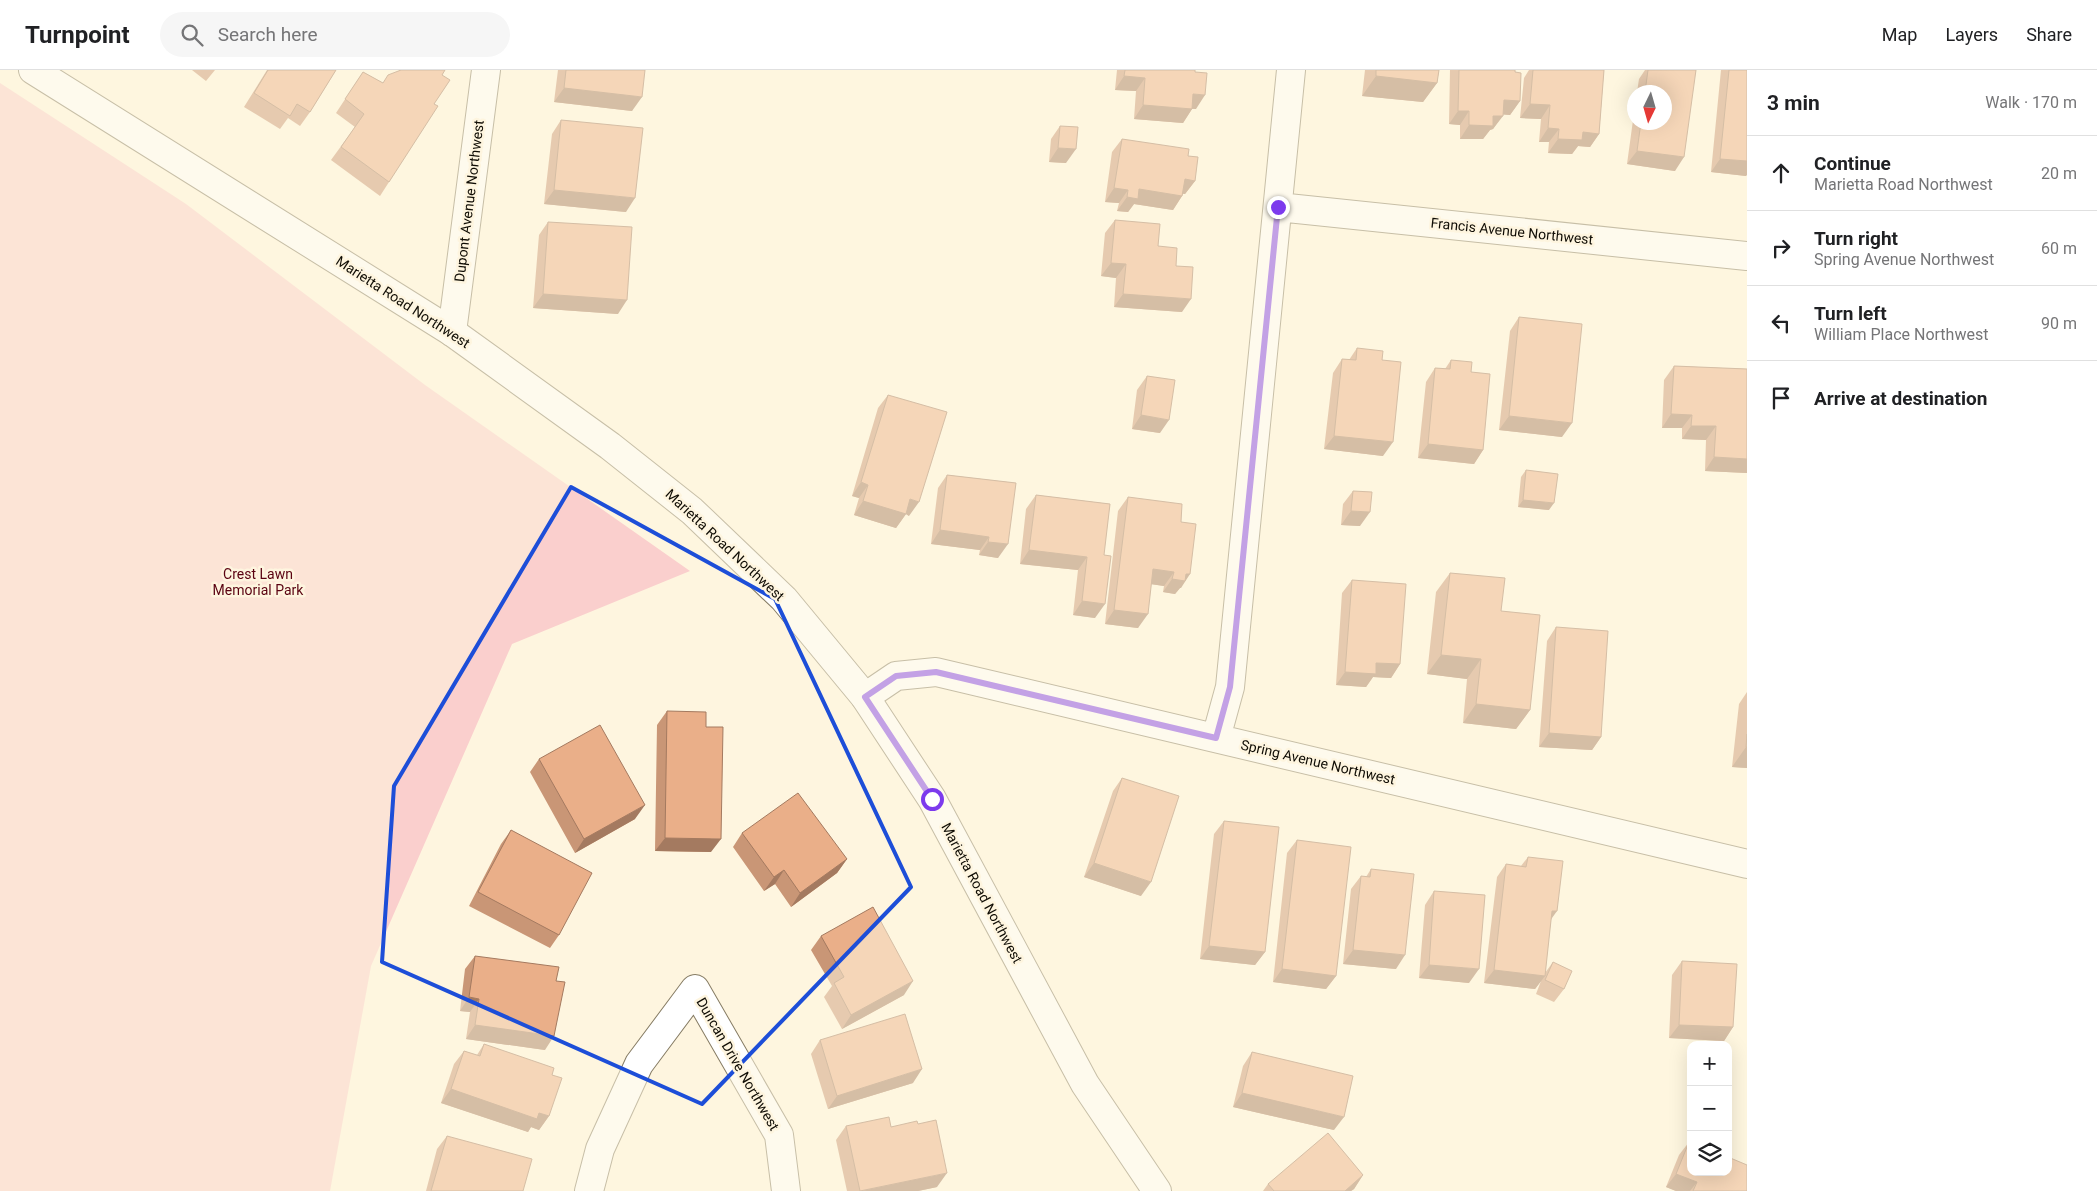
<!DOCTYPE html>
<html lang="en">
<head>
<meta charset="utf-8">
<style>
  :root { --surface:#fff; --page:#f6f6f6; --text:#202124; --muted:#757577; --line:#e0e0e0 }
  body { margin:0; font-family:Roboto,sans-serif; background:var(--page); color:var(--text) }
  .controls { position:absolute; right:15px; bottom:15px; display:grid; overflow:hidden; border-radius:10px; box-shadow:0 5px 20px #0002 }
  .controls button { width:45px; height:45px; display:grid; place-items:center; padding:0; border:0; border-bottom:1px solid var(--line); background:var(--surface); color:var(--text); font:25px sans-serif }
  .compass { position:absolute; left:1627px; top:15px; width:45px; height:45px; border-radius:50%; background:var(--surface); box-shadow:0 5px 20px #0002; rotate:185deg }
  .stop { position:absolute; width:15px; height:15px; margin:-11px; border:4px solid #7c3aed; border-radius:50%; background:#fff }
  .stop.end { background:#7c3aed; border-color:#fff; box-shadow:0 1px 5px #0008 }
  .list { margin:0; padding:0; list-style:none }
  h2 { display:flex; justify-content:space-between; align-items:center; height:65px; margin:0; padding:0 20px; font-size:21px }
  h2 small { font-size:16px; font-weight:400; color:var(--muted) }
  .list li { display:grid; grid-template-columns:32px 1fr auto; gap:15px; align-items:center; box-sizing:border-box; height:75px; padding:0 20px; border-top:1px solid var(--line) }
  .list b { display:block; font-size:19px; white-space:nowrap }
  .list p { margin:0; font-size:16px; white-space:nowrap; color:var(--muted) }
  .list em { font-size:16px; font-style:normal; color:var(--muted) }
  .icon { flex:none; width:28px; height:28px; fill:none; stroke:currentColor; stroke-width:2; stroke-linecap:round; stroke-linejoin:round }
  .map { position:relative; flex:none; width:1747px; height:1121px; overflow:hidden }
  header { display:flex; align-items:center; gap:30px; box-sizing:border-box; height:70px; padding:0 25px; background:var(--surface); border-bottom:1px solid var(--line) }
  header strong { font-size:24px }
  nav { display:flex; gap:28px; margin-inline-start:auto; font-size:18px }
  .search { width:350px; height:45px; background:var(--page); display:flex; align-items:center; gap:12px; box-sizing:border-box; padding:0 18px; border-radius:28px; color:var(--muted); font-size:19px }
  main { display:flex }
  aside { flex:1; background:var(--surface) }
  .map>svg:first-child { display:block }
  .green { fill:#facfcd }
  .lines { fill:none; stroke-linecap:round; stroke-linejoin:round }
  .street-casing { stroke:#867c64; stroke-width:30 }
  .secondary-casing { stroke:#867c64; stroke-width:30 }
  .street { stroke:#fff; stroke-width:28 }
  .secondary { stroke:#fff; stroke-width:28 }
  .wall { fill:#c99676 }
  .shaded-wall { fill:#a47a60 }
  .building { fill:#eaaf89; stroke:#a47a60 }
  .route { stroke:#7c3aed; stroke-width:6 }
  .marked { fill:none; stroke:#1d4ed8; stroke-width:4; stroke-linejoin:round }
  .labels { text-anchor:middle; stroke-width:5; stroke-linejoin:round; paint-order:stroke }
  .street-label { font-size:14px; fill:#0f0c04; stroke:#fef5df }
  .park-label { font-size:14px; fill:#5a0211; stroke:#fef5df }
</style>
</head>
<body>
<header>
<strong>Turnpoint</strong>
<div class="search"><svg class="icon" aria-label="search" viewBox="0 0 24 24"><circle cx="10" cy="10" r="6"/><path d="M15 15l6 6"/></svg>Search here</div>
<nav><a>Map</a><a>Layers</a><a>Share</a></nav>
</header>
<main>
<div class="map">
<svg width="1747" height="1121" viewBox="0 0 1747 1121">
  <rect width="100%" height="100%" fill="#fef5df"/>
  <path class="green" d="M0,13L186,134L425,315L690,501L512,574L371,896L330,1121H0Z"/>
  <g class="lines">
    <defs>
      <path id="street" d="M1278,137L1747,186
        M452,262L486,0
        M865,627L896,606L936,602L1747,794
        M1216,668L1230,617L1291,0
        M589,1121L600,1079L639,994L695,919L779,1065L786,1121"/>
      <path id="secondary" d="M33,0L452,262L610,376L692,441L784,529L865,627L932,729L1085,1014L1157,1121"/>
    </defs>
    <use href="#street" class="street-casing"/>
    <use href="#secondary" class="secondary-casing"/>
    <use href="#street" class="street"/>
    <use href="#secondary" class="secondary"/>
  </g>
  <path class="wall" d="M192,0H215L206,11Z
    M267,0H336L310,42L300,56L288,48L280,59L244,37Z
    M400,0H445L442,5L434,34L389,112L380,126L331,90L355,57L336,43L363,2L383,13Z
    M558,0H645L632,41L554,32Z
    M1117,0H1195L1196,39H1192L1183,53L1134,49L1136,21L1115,20Z
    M1365,0H1439L1437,13L1423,32L1362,26Z
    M1450,0H1515L1520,31L1510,45L1503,44L1493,59L1490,60L1483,69H1460V55L1449,54Z
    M1529,0H1604L1599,64L1590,77L1578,76L1572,84L1548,83L1549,72H1539L1541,49L1520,48L1524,8Z
    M1645,0H1696L1675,101L1627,94L1634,43V52H1664V22H1637L1639,9Z
    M1721,0H1747L1746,106L1711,102Z
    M561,50L626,142L544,134L552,64Z
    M1060,56L1066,93L1049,92L1051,69Z
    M1122,69L1188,86L1195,111L1185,124H1183L1182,126L1173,140L1134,134L1128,142L1117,141L1119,133L1105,132L1112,82Z
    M1115,150L1158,176L1182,242L1114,237L1116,208L1101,206L1105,163Z
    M548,152L618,244L533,238L539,165Z
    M1519,247L1562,367L1499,360L1510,261Z
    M1357,278L1382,290L1383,386L1324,379L1333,303L1342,289L1349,290Z
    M1451,290L1471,302L1483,380L1474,394L1418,388L1426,312L1435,298L1445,299Z
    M1674,296L1747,299V403L1705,401L1706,370L1682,369V358H1662L1664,310Z
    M1147,306L1160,363L1132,359L1137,320Z
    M888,325L909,446L906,444L896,458L854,445L859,428L852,426L878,338Z
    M1526,400L1549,440L1518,437L1521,407Z
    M947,405L1016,413L998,488L979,485L980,480L931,474L938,418Z
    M1353,421L1360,456L1341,455L1343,434Z
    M1036,425L1110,434L1095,548L1073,545L1078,500L1020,494L1026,439Z
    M1128,427L1181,452V518H1180L1175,524L1163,522L1164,516L1151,514L1138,558L1105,554L1118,441Z
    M1450,503L1501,541L1530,640L1516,659L1463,653L1467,609L1427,604L1436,522Z
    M1352,510L1400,594L1391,608L1373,607L1366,617L1336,615L1342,523Z
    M1556,557L1601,667L1592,680L1539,677L1547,571Z
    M1747,622V698L1732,697L1739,634Z
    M667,641L706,657L711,782L655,781L657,655Z
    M539,689L635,749L575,783L530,702Z
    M1122,708L1141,826L1084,807L1113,721Z
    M1224,751L1265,882L1255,895L1200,889L1214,764Z
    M511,760L559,865L550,878L469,836L501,774Z
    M742,763L847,789L837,803L791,837L775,814L764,821L733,777Z
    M1297,770L1336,906L1326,919L1273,912L1287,783Z
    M1528,787L1551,849L1545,903L1553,892L1564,919L1554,932L1536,924L1541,911L1535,919L1484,913L1497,807L1506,794L1521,796Z
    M1371,799L1396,899L1343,894L1351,819L1361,806L1366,807Z
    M1434,821L1469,913L1419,908L1425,835Z
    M821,866L904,925L842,959L824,927L832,916L811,880Z
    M475,886L545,980L466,969L470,942L460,941L465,899Z
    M1682,891L1733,957L1724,971L1669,968L1672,905Z
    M820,970L913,1013L828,1039L811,984Z
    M484,974L552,1005L549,1046L539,1060L531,1057L528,1062L441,1033L454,994L464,981L477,985Z
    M1252,982L1334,1060L1233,1037L1243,996Z
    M846,1056L891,1057L937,1117L918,1121H847L836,1070Z
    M447,1066L523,1121H426L437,1079Z
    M1689,1072L1747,1121H1676L1666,1117L1679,1085Z
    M1363,1105L1354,1119L1351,1121H1263L1268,1114Z"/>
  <path class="shaded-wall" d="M1124,6L1145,8L1136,21L1115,20Z
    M1376,6L1437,13L1423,32L1362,26Z
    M564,18L642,27L632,41L554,32Z
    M1193,24L1205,25L1196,39L1183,38Z
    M1504,30L1520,31L1510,45L1494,44Z
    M1530,34L1550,35L1541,49L1520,48Z
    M1143,35L1192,39L1183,53L1134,49Z
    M1458,41H1469L1460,55L1449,54Z
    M1493,46H1503L1493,59L1490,60L1483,69H1460L1469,55Z
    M1548,58L1559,59L1549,72H1539Z
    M1583,62L1599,64L1590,77L1578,76L1572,84L1548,83L1558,69Z
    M1058,78L1076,79L1066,93L1049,92Z
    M1637,81L1684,87L1675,101L1627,94Z
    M1720,89L1747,91V105L1746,106L1711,102Z
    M1185,109L1195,111L1185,124L1176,122Z
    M1114,118L1128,120L1119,133L1105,132Z
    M1139,119L1182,126L1173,140L1134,134L1128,142L1117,141L1127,127Z
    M554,120L635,128L626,142L544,134Z
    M1111,193L1126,194L1116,208L1101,206Z
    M543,224L627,230L618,244L533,238Z
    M1123,224L1191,229L1182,242L1114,237Z
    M1671,344L1692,345L1682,358H1662Z
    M1141,345L1169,350L1160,363L1132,359Z
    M1509,346L1572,353L1562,367L1499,360Z
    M1691,356H1716L1706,370L1682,369Z
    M1334,366L1393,372L1383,386L1324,379Z
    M1428,374L1483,380L1474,394L1418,388Z
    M1714,387L1747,389V403L1705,401Z
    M861,412L868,415L859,428L852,426Z
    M910,429L919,432L909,446L906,444L896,458L854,445L863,431Z
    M1523,430L1554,433L1549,440L1518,437Z
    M1351,441L1370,442L1360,456L1341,455Z
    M940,460L989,467L980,480L931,474Z
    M988,472L1008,474L998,488L979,485Z
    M1029,480L1087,487L1078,500L1020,494Z
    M1153,499L1174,502L1164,516L1143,513Z
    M1186,504H1190L1181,518H1180L1175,524L1163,522L1172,509Z
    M1082,531L1105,534L1095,548L1073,545Z
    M1114,540L1148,544L1138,558L1105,554Z
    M1441,585L1481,589L1467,609L1427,604Z
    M1376,593L1400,594L1391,608L1373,607L1366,617L1336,615L1345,602Z
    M1476,634L1530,640L1516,659L1463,653Z
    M1549,663L1601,667L1592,680L1539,677Z
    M1746,677H1747V698L1732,697Z
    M645,735L635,749L575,783L584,769Z
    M665,768L721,769L711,782L655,781Z
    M847,789L837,803L791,837L800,823Z
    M1094,793L1151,812L1141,826L1084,807Z
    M784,800L775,814L764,821L774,807Z
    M1552,841H1557L1547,855Z
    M1209,876L1265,882L1255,895L1200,889Z
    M1353,880L1405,885L1396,899L1343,894Z
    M1429,895L1479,899L1469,913L1419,908Z
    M1282,899L1336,906L1326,919L1273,912Z
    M1494,900L1545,906L1535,919L1484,913Z
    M913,911L904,925L842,959L851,945Z
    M469,927L479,929L470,942L460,941Z
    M475,955L554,966L545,980L466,969Z
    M1679,955L1733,957L1724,971L1669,968Z
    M922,999L913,1013L828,1039L837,1026Z
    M451,1019L539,1043L549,1046L539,1060L531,1057L528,1062L441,1033Z
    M1242,1023L1344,1047L1334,1060L1233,1037Z
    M947,1103L937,1117L918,1121H862Z
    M1676,1104L1697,1112L1690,1121H1676L1666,1117Z
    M1363,1105L1354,1119L1351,1121H1345Z"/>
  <path class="building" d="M268,0H336L310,42L297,34L290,46L254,23Z
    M401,0H445L442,5L450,10L434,34L438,36L389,112L341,77L364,44L345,29L363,2L383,13L388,5Z
    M566,0H645L642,27L564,18Z
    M1125,0H1195V2L1207,3L1205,25L1193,24L1192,39L1143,35L1145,8L1124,6Z
    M1376,0H1439L1437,13L1376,6Z
    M1459,0H1515V2L1521,3L1520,31L1504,30L1503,46H1493V56L1469,55V41H1458Z
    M1533,0H1604L1599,64L1583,62L1582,70L1558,69L1559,59L1548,58L1550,35L1530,34Z
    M1648,0H1696L1684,87L1637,81L1641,52H1664V22H1645Z
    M1729,0H1747V91L1720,89Z
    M561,50L643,58L635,128L554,120Z
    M1060,56L1078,57L1076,79L1058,78Z
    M1122,69L1189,79L1188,86L1198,87L1195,111L1185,109L1182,126L1139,119L1138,129L1127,127L1128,120L1114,118Z
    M1115,150L1160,154L1158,176L1177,178L1176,196L1193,197L1191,229L1123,224L1126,194L1111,193Z
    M548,152L632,157L627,230L543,224Z
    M1519,247L1582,254L1572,353L1509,346Z
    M1357,278L1383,281L1382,290L1401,292L1393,372L1334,366L1342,289L1356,290Z
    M1451,290L1472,292L1471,302L1490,304L1483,380L1428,374L1435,298L1450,299Z
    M1674,296L1747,299V389L1714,387L1716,356H1691L1692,345L1671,344Z
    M1147,306L1175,310L1169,350L1141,345Z
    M888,325L947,342L919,432L910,429L906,444L863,431L868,415L861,412Z
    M1526,400L1558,404L1554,433L1523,430Z
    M947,405L1016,413L1008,474L988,472L989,467L940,460Z
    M1353,421L1372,422L1370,442L1351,441Z
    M1036,425L1110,434L1104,485L1111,486L1105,534L1082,531L1087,487L1029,480Z
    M1128,427L1182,434L1181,452L1196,454L1190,504H1186L1185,511L1172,509L1174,502L1153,499L1148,544L1114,540Z
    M1450,503L1505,508L1501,541L1540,545L1530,640L1476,634L1481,589L1441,585Z
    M1352,510L1406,514L1400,594L1376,593V604L1345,602Z
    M1556,557L1608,561L1601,667L1549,663Z
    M667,641L706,642V657H723L721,769L665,768Z
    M600,655L645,735L584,769L539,689Z
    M1747,664V677H1746Z
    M1122,708L1179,726L1151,812L1094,793Z
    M798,723L847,789L800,823L784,800L774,807L742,763Z
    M1224,751L1279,757L1265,882L1209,876Z
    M511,760L592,803L559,865L478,822Z
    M1297,770L1351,777L1336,906L1282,899Z
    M1528,787L1563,791L1557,841H1552L1545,906L1494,900L1506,794L1526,797Z
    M1371,799L1414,804L1405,885L1353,880L1361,806L1370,807Z
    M1434,821L1485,825L1479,899L1429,895Z
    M873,837L913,911L851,945L834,913L844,907L821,866Z
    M475,886L559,897L556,911L565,912L554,966L475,955L479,929L469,927Z
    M1682,891L1737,894L1733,957L1679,955Z
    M1553,892L1572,901L1564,919L1545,910Z
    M905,944L922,999L837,1026L820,970Z
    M484,974L554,998L552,1005L562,1008L549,1046L539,1043L537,1049L451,1019L464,981L480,986Z
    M1252,982L1353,1006L1344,1047L1242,1023Z
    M889,1047L891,1057L917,1051L918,1054L936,1050L947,1103L860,1121L846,1056Z
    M1328,1063L1363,1105L1345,1121H1274L1268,1114Z
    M447,1066L532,1089L523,1121H431Z
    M1689,1072H1691V1102H1728V1087L1747,1095V1121H1693L1697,1112L1676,1104Z"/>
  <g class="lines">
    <path class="route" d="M932,729L865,627L896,606L936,602L1216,668L1230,617L1278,137"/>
  </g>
  <path d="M0 0H1747V1121H0ZM571,417L775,529L911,817L702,1034L382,892L394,716Z" fill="#fef5df" fill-opacity=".55" fill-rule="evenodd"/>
  <path class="marked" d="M571,417L775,529L911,817L702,1034L382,892L394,716Z"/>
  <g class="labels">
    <g class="street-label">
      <text transform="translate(469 131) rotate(-83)" y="5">Dupont Avenue Northwest</text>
      <text transform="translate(1512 161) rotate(6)" y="5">Francis Avenue Northwest</text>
      <text transform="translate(403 232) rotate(33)" y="5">Marietta Road Northwest</text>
      <text transform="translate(725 475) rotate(43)" y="5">Marietta Road Northwest</text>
      <text transform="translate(1318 692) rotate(13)" y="5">Spring Avenue Northwest</text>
      <text transform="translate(982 823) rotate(62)" y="5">Marietta Road Northwest</text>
      <text transform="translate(738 994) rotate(60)" y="5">Duncan Drive Northwest</text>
    </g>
    <g class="park-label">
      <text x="258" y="509">Crest Lawn<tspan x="258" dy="16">Memorial Park</tspan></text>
    </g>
  </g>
</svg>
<div class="controls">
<button>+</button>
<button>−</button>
<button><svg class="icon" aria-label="layers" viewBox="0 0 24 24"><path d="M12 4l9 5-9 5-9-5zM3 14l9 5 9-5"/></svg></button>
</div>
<svg class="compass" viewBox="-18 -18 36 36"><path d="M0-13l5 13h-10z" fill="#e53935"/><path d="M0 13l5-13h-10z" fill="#757577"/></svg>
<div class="stop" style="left:932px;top:729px"></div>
<div class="stop end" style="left:1278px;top:137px"></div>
</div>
<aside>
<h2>3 min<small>Walk · 170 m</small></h2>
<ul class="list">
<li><svg class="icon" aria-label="ahead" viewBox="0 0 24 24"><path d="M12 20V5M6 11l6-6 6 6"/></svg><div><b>Continue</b><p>Marietta Road Northwest</p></div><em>20 m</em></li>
<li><svg class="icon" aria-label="right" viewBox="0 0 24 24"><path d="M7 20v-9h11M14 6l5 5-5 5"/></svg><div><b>Turn right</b><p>Spring Avenue Northwest</p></div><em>60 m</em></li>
<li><svg class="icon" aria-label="left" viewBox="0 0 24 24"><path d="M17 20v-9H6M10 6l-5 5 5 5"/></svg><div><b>Turn left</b><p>William Place Northwest</p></div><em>90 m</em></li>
<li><svg class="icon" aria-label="arrive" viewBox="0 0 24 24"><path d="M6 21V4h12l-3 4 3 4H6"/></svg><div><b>Arrive at destination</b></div></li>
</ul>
</aside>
</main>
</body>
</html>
